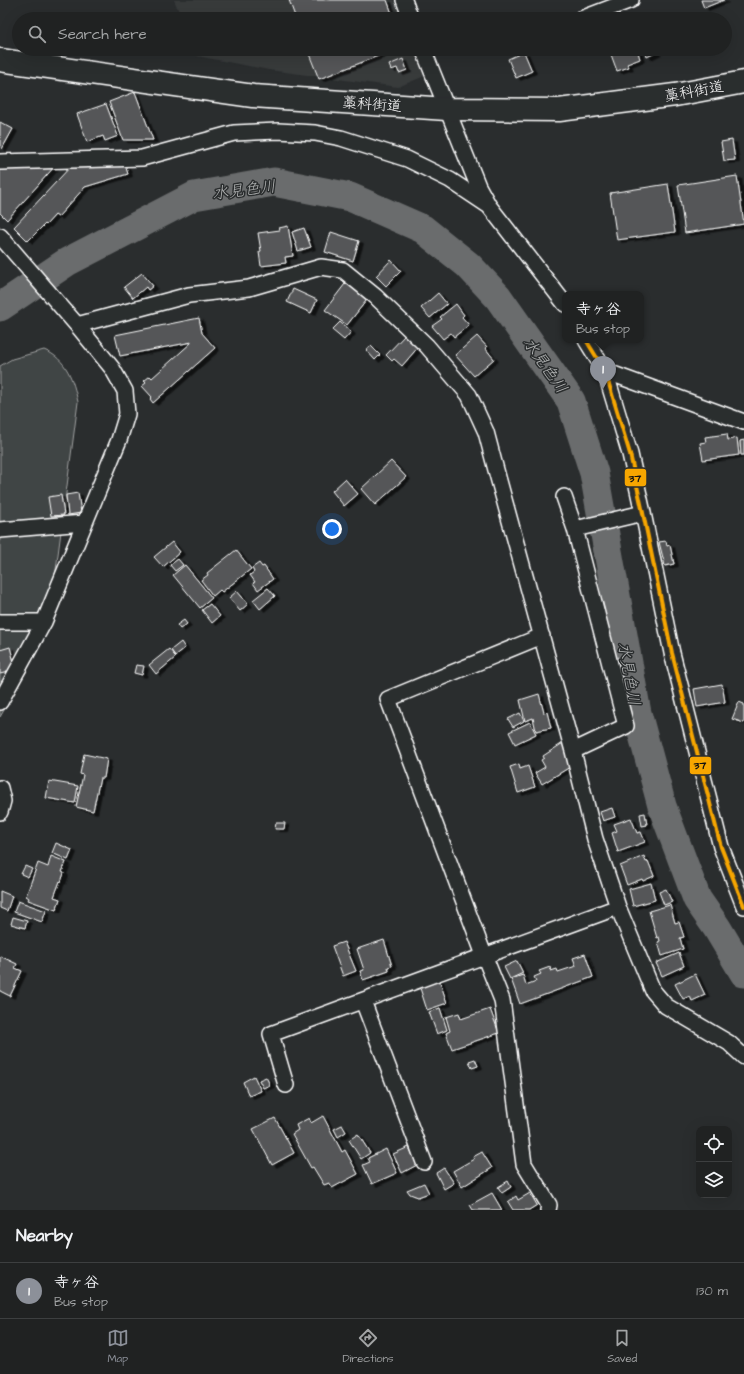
<!DOCTYPE html>
<html lang="en">
<head>
<meta charset="utf-8">
<style>
  :root { --surface:#202222; --page:#282a2a; --text:#f1f3f6; --muted:#a2a4a5; --line:#3d3f40; --accent:#8c9099 }
  body { margin:0; font-family:"Architects Daughter","Klee One",sans-serif; background:var(--page); color:var(--text) }
  .controls { position:absolute; right:12px; bottom:12px; display:grid; overflow:hidden; border-radius:8px; box-shadow:0 4px 16px #0002 }
  .controls button { width:36px; height:36px; display:grid; place-items:center; padding:0; border:0; border-bottom:1px solid var(--line); background:var(--surface); color:var(--text); font:20px sans-serif }
  .you { position:absolute; left:332px; top:529px; width:14px; height:14px; margin:-10px; border:3px solid #fff; border-radius:50%; background:#1a73e8; box-shadow:0 0 0 6px #1a73e833 }
  .badge { display:grid; place-items:center; width:26px; height:26px; border-radius:50%; background:var(--accent); color:#fff; font-size:13px; font-weight:700 }
  .pin { position:absolute; translate:-50% -33px; filter:drop-shadow(0 1px 2px #0008) }
  .pin::after { content:''; position:absolute; top:21px; width:14px; height:12px; background:inherit; clip-path:polygon(0 0,100% 0,50% 100%) }
  .popup { position:absolute; left:562px; top:291px; width:82px; height:52px; box-sizing:border-box; display:grid; place-content:center; border-radius:8px; background:var(--surface); filter:drop-shadow(0 1px 3px #0005); font-size:13px; white-space:nowrap; color:var(--muted) }
  .popup b { font-size:15px; color:var(--text) }
  .popup::after { content:''; position:absolute; left:50%; top:100%; margin-left:-8px; border:8px solid transparent; border-top-color:var(--surface) }
  .list { margin:0; padding:0; list-style:none }
  h2 { display:flex; justify-content:space-between; align-items:center; height:52px; margin:0; padding:0 16px; font-size:17px }
  h2 small { font-size:13px; font-weight:400; color:var(--muted) }
  .list li { display:grid; grid-template-columns:26px 1fr auto; gap:12px; align-items:center; box-sizing:border-box; height:56px; padding:0 16px; border-top:1px solid var(--line) }
  .list b { display:block; font-size:15px; white-space:nowrap }
  .list p { margin:0; font-size:13px; white-space:nowrap; color:var(--muted) }
  .list em { font-size:13px; font-style:normal; color:var(--muted) }
  .icon { flex:none; width:22px; height:22px; fill:none; stroke:currentColor; stroke-width:2; stroke-linecap:round; stroke-linejoin:round }
  .map { position:relative; flex:none; width:744px; height:1210px; overflow:hidden }
  .search { position:absolute; background:var(--surface); box-shadow:0 4px 16px #0002; left:12px; right:12px; top:12px; height:44px; display:flex; align-items:center; gap:10px; box-sizing:border-box; padding:0 14px; border-radius:22px; color:var(--muted); font-size:15px }
  .sheet { height:108px; background:var(--surface) }
  nav { display:flex; justify-content:space-around; align-items:center; box-sizing:border-box; height:56px; border-top:1px solid var(--line); background:var(--surface); font-size:11px; color:var(--muted) }
  nav a { display:grid; justify-items:center; gap:2px }
  nav .on { color:var(--accent) }
  .map>svg:first-child { display:block }
  .built { fill:#373a3b }
  .green { fill:#414445; stroke:#a0a2a2 }
  .lines { fill:none; stroke-linecap:round; stroke-linejoin:round }
  .river { stroke:#6a6c6d; stroke-width:29 }
  .building { fill:#555758; stroke:#fff; filter:url(#shadow) }
  .street-casing { stroke:#fff; stroke-width:18 }
  .highway-casing { stroke:#fff; stroke-width:25 }
  .street { stroke:#2a2d2e; stroke-width:15 }
  .highway { stroke:#2a2d2e; stroke-width:22 }
  .bus-1-casing { stroke:#2a2d2e; stroke-width:7 }
  .bus-1 { stroke:#f7a600; stroke-width:4 }
  .labels { text-anchor:middle; stroke-width:3; stroke-linejoin:round; paint-order:stroke }
  .street-label { font-size:15px; fill:#fff; stroke:#2a2d2e }
  .water-label { font-size:16px; font-style:italic; fill:#b4b6b6; stroke:#2a2d2e }
  .line-badge { stroke:#2a2d2e; stroke-width:1.5 }
  .pale-badge-label { font-size:11px; text-anchor:middle; font-weight:bold; fill:#111 }
</style>
</head>
<body>
<div class="map">
<svg width="744" height="1210" viewBox="0 0 744 1210">
  <defs>
    <filter id="shadow"><feDropShadow dx="4.5" dy="2.5" stdDeviation="0" flood-color="#0009"/></filter>
  </defs>
  <rect width="100%" height="100%" fill="#2a2d2e"/>
  <filter id="ink" filterUnits="userSpaceOnUse"><feTurbulence type="fractalNoise" baseFrequency=".025" numOctaves="2"/><feDisplacementMap in="SourceGraphic" scale="8" xChannelSelector="R" yChannelSelector="G"/><feConvolveMatrix kernelMatrix="1 2 1 2 8 2 1 2 1" color-interpolation-filters="sRGB"/></filter>
  <g filter="url(#ink)">
    <path class="built" d="M174,0H397L405,19H182Z
      M194,49H417L427,75L398,87L269,70L197,56Z"/>
    <path class="green" d="M44,350C67,359 73,380 78,402L49,623L26,672L0,717V366L12,359Z"/>
    <g class="lines">
      <path class="river" d="M0,307L67,262L194,196L274,182L350,197L423,229L468,265L498,297L571,401L594,473L637,713L662,806L697,899L717,928L744,973"/>
    </g>
    <path class="building" d="M289,0H387L394,19H296Z
      M701,0H724L704,8Z
      M307,49H396L319,79Z
      M609,49H637L640,59L627,64L629,67L617,71Z
      M644,49H656L657,52L647,57Z
      M524,52L532,71L516,78L508,59Z
      M403,59L407,70L399,73L397,68L391,70L389,65Z
      M135,92L153,140H123L109,102Z
      M106,104L118,136L105,141L103,136L87,142L77,114Z
      M0,122L13,129L2,149L0,147Z
      M732,140L735,160L724,161L721,142Z
      M124,162L128,174L85,187L58,217L55,215L46,225L45,224L28,241L14,227L72,165Z
      M55,166L7,220L0,213V170Z
      M737,176L744,224L685,233L678,185Z
      M668,184L675,232L617,240L610,193Z
      M288,226L293,256L285,257L286,263L261,266L259,252L261,251L258,233L280,230L279,228Z
      M304,228L311,247L298,251L292,232Z
      M331,232L359,241L353,261L325,252Z
      M391,260L401,271L386,286L376,276Z
      M142,273L153,286L148,290L146,287L133,298L124,287Z
      M348,280L370,296L347,325L325,310Z
      M293,289L317,300L311,313L287,302Z
      M438,293L447,304L430,318L421,308Z
      M456,304L464,315L462,317L469,325L454,337L451,333L443,339L432,326L442,319L440,317Z
      M199,318L202,333L215,348L153,403L150,399L152,397L142,386L146,383L144,381L150,376L152,378L192,342L120,356L115,335Z
      M340,322L351,332L344,340L332,330Z
      M406,334L420,345L402,366L394,359L392,361L386,355Z
      M477,336L487,347L485,348L494,359L474,376L455,355Z
      M371,346L380,355L375,360L366,350Z
      M727,434L728,440L737,438L739,455L703,460L700,443L706,442L705,437Z
      M744,440V455H741L740,441Z
      M391,461L406,477L375,505L361,489Z
      M345,479L358,494L344,506L332,491Z
      M78,493L81,513L68,515L66,495Z
      M61,495L64,515L51,516L48,497Z
      M666,541L667,546L670,545L674,564L665,566L659,542Z
      M172,542L180,552L163,567L154,557Z
      M236,550L251,569L222,592L220,590L213,596L201,580L208,575L207,573Z
      M178,559L183,565L175,571L170,565Z
      M259,563L262,567L264,566L273,579L258,590L253,583L255,582L250,575L254,572L252,568Z
      M185,565L212,598L200,608L173,575Z
      M268,588L275,596L260,609L253,600Z
      M237,591L248,604L240,611L229,598Z
      M210,604L220,616L212,623L202,610Z
      M184,620L187,624L180,629L177,625Z
      M181,642L185,648L175,656L171,650Z
      M10,647L16,670L0,674V650Z
      M169,649L176,657L156,674L149,665Z
      M136,665L144,666L142,675L134,673Z
      M722,684L725,702L697,707L694,689Z
      M539,694L544,713L547,712L551,728L536,731L533,718L525,721L520,700Z
      M739,702L744,704V723L732,719Z
      M520,713L524,721L513,727L508,719Z
      M530,722L536,734L515,744L509,732Z
      M563,743L575,764L542,784L535,773L545,767L541,760L544,758L543,756Z
      M84,754L107,759L104,778H100L93,811L76,807L83,775L80,774Z
      M519,764L520,769L528,766L535,787L518,793L510,767Z
      M49,781L78,786L75,803L46,798Z
      M612,808L615,817L603,821L600,812Z
      M645,813L647,825L642,826L640,814Z
      M631,818L637,833L641,832L645,842L618,852L612,833L617,831L614,824Z
      M276,823H285L284,829H275Z
      M56,843L72,850L68,860L52,853Z
      M51,856L66,862L62,872L64,873L61,882L60,881L54,897L60,899L56,910L28,900L29,898L26,896L38,863L48,867Z
      M644,856L646,862L648,861L654,876L643,881L642,879L627,885L620,866Z
      M25,866L32,869L28,877L21,874Z
      M651,883L655,900L633,906L629,889Z
      M666,889L672,902L664,905L659,892Z
      M0,891L12,896L7,911L0,908Z
      M18,901L46,911L42,922L14,912Z
      M670,905L675,923L679,922L684,937L680,938L683,949L662,956L658,942L660,941L659,937L657,938L649,911Z
      M13,917L27,921L25,928L11,924Z
      M384,940L392,966L388,967L389,971L363,980L360,971L364,970L357,949Z
      M344,942L356,971L343,976L332,946Z
      M679,953L684,966L662,976L656,963Z
      M585,954L593,977L520,1004L511,979L523,975L526,985L536,981L534,977L541,974L539,971L550,967L551,971L557,969L558,972L576,966L573,958Z
      M0,956L17,964L15,968L22,971L10,996L0,991Z
      M517,961L523,973L510,979L504,967Z
      M695,974L705,995L692,1001L690,996L683,999L675,984Z
      M439,979L447,1003L427,1010L419,985Z
      M440,1008L447,1030L437,1034L429,1012Z
      M490,1009L499,1033L452,1049L446,1033L450,1031L446,1017L459,1013L461,1019Z
      M475,1059L478,1066L472,1068L469,1061Z
      M254,1076L261,1091L249,1096L243,1082Z
      M266,1077L270,1085L263,1088L259,1080Z
      M323,1116L342,1152L345,1150L358,1174L332,1188L329,1183L324,1185L313,1167L311,1168L292,1134L298,1130L296,1125L309,1118L311,1123Z
      M275,1118L294,1153L272,1165L253,1129Z
      M342,1125L346,1132L338,1137L334,1129Z
      M358,1134L370,1153L361,1159L349,1140Z
      M409,1147L417,1165L402,1173L393,1154Z
      M386,1149L397,1173L372,1184L363,1165L370,1162L368,1158Z
      M482,1152L492,1168L462,1187L453,1171L474,1159L473,1157Z
      M444,1168L454,1183L444,1189L436,1173Z
      M508,1181L511,1187L502,1193L498,1187Z
      M424,1183L429,1193L418,1197L410,1194L407,1190Z
      M492,1193L502,1210H473L470,1205Z
      M530,1193L537,1205L529,1210H513L508,1202L516,1196L518,1200Z"/>
    <g class="lines">
      <defs>
        <path id="street" d="M404,0L411,19
          M581,19L631,0
          M423,49L478,186L489,206L565,304
          M0,162L142,158L234,133L278,131L315,133L341,138L407,159L450,180L489,206
          M0,236L77,325L112,368L125,391L127,414L119,440L44,622L0,702
          M77,325L189,295L249,288L321,267L343,270L375,296L427,346L469,395L486,432L496,470L573,751L595,839L618,907L653,991L666,1006L729,1043L744,1057
          M586,340L605,371L630,454L643,513L672,653L721,847L744,906
          M605,371L744,422
          M564,497L575,529L626,726L573,751
          M575,529L643,513
          M0,530L84,523
          M0,622H44
          M542,636L388,699L484,955L502,1000L524,1164L549,1205L548,1210
          M0,788L3,801L0,812
          M363,1001L424,1162
          M286,1085L271,1034L618,907"/>
        <path id="highway" d="M0,60L253,96L447,109L559,110L675,95L744,82"/>
      </defs>
      <use href="#street" class="street-casing"/>
      <use href="#highway" class="highway-casing"/>
      <use href="#street" class="street"/>
      <use href="#highway" class="highway"/>
      <defs>
        <path id="bus-1" d="M586,340L605,371L630,454L643,513L672,653L721,847L744,906"/>
      </defs>
      <use href="#bus-1" class="bus-1-casing"/>
      <use href="#bus-1" class="bus-1"/>
    </g>
  </g>
  <g class="labels">
    <g class="street-label">
      <text transform="translate(694 91) rotate(-10)" y="5">藁科街道</text>
      <text transform="translate(372 104) rotate(4)" y="5">藁科街道</text>
    </g>
    <g class="water-label">
      <text transform="translate(244 189) rotate(-7)" y="6">水見色川</text>
      <text transform="translate(546 365) rotate(55)" y="6">水見色川</text>
      <text transform="translate(630 674) rotate(80)" y="6">水見色川</text>
    </g>
  </g>
  <g class="line-badge">
    <rect x="624" y="468" width="23" height="19" rx="4" fill="#f7a600"/>
    <rect x="689" y="756" width="23" height="19" rx="4" fill="#f7a600"/>
  </g>
  <g class="pale-badge-label">
    <text x="635" y="482">37</text>
    <text x="700" y="769">37</text>
  </g>
</svg>
<div class="controls">
<button><svg class="icon" aria-label="locate" viewBox="0 0 24 24"><circle cx="12" cy="12" r="6"/><path d="M12 2v4M12 18v4M2 12h4M18 12h4"/></svg></button>
<button><svg class="icon" aria-label="layers" viewBox="0 0 24 24"><path d="M12 4l9 5-9 5-9-5zM3 14l9 5 9-5"/></svg></button>
</div>
<div class="you"></div>
<div class="pin badge" style="left:603px;top:389px">1</div>
<div class="popup"><b>寺ヶ谷</b>Bus stop</div>
<div class="search"><svg class="icon" aria-label="search" viewBox="0 0 24 24"><circle cx="10" cy="10" r="6"/><path d="M15 15l6 6"/></svg>Search here</div>
</div>
<section class="sheet">
<h2>Nearby<small></small></h2>
<ul class="list">
<li><span class="badge">1</span><div><b>寺ヶ谷</b><p>Bus stop</p></div><em>130 m</em></li>
</ul>
</section>
<nav>
<a class="on"><svg class="icon" aria-label="map" viewBox="0 0 24 24"><path d="M3 6l6-2 6 2 6-2v14l-6 2-6-2-6 2zM9 4v14M15 6v14"/></svg>Map</a>
<a><svg class="icon" aria-label="directions" viewBox="0 0 24 24"><path d="M12 3l9 9-9 9-9-9zM9 14v-3h6M13 9l2 2-2 2"/></svg>Directions</a>
<a><svg class="icon" aria-label="saved" viewBox="0 0 24 24"><path d="M7 4h10v16l-5-4-5 4z"/></svg>Saved</a>
</nav>
</body>
</html>
